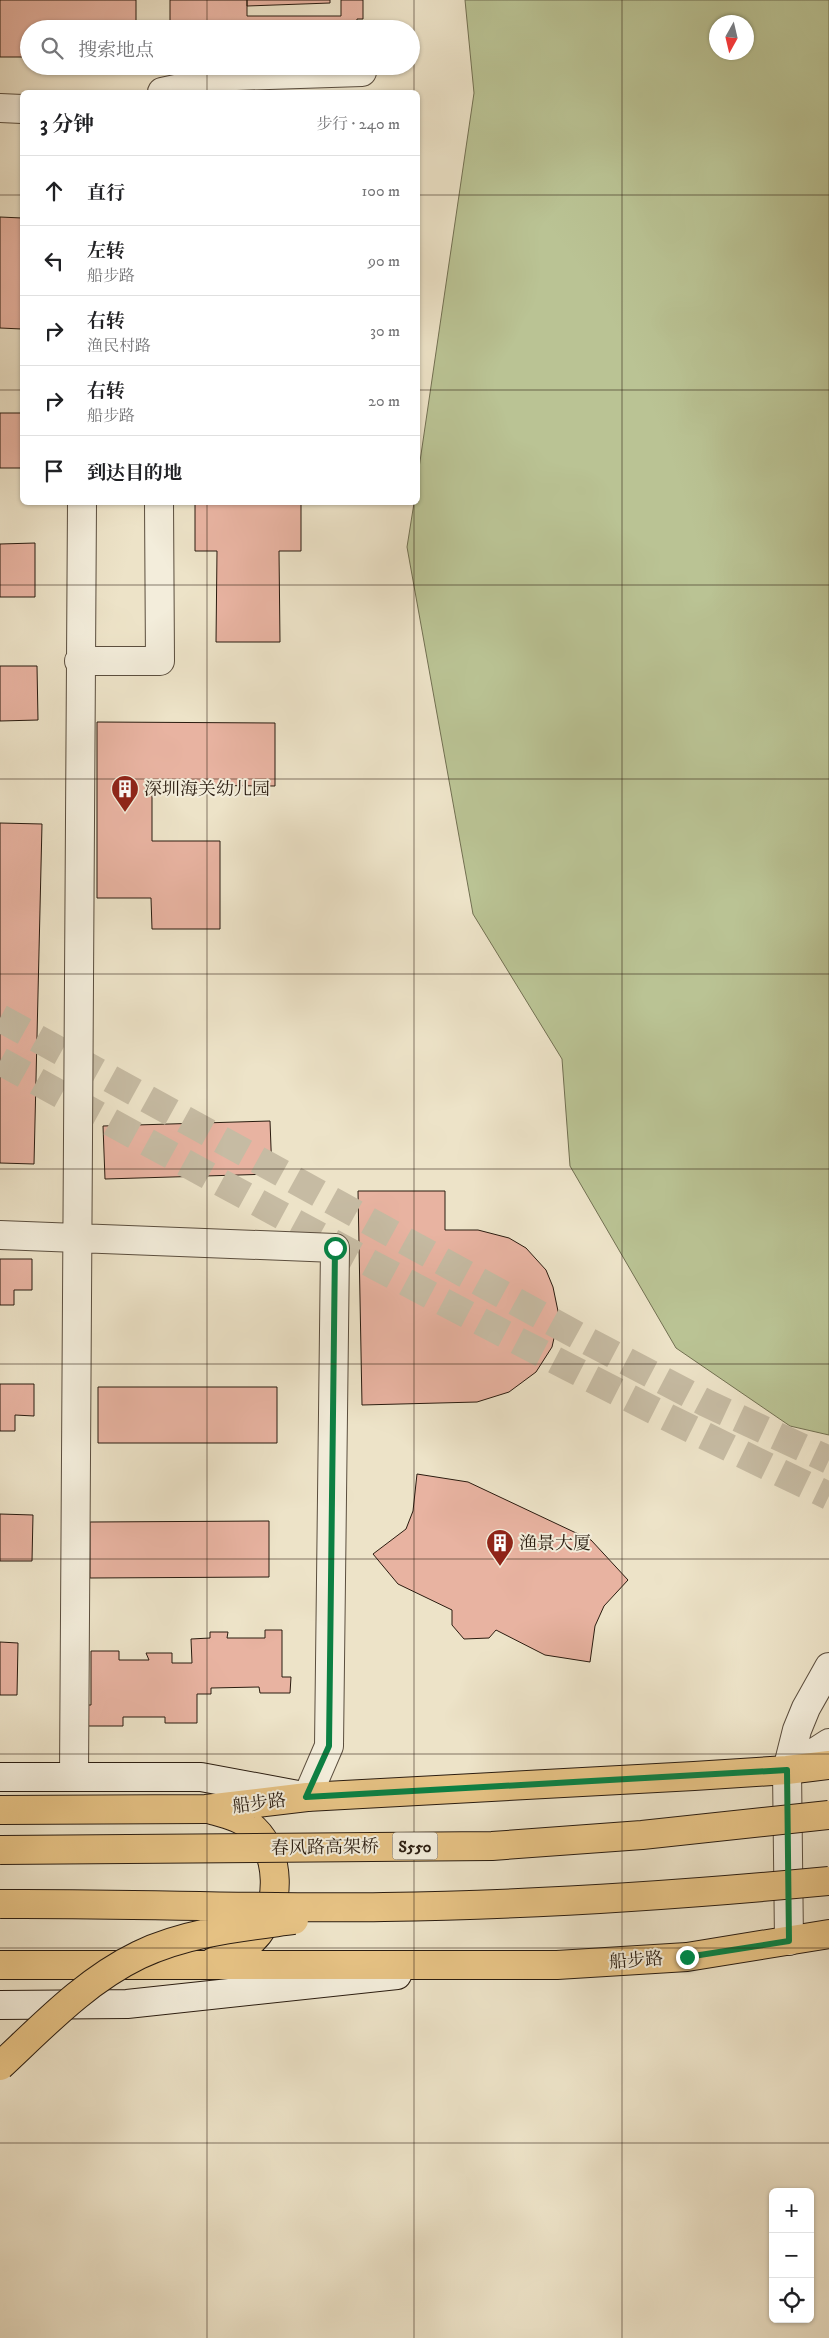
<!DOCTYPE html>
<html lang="zh">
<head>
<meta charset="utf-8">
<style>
  :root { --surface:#fff; --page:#f2f2f2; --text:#202124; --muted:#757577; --line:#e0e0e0 }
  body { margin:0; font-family:"IM FELL DW Pica","Noto Serif SC",serif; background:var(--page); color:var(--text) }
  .controls { position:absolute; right:15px; bottom:15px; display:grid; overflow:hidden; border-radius:8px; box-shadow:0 1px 4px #0004 }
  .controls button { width:45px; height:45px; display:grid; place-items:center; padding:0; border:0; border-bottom:1px solid var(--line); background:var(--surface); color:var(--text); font:25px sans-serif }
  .compass { position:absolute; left:709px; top:15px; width:45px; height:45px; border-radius:50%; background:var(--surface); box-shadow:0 1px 4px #0004; rotate:188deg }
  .stop { position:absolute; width:15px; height:15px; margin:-11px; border:4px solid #0b8043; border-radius:50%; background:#fff }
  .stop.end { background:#0b8043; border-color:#fff; box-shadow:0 1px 5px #0008 }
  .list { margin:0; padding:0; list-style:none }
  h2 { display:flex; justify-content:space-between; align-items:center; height:65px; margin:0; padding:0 20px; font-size:21px }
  h2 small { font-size:16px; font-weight:400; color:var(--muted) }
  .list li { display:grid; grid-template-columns:32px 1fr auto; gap:15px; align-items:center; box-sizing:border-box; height:70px; padding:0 20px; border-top:1px solid var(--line) }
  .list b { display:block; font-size:19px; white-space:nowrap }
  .list p { margin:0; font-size:16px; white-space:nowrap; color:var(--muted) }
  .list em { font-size:16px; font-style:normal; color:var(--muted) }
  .icon { flex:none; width:28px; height:28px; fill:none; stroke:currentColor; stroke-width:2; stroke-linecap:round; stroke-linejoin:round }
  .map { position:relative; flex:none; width:829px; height:2338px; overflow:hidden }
  .search { position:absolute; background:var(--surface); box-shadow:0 1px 4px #0004; left:20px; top:20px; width:400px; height:55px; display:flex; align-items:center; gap:12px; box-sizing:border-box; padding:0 18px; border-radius:28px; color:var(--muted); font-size:19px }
  .panel { position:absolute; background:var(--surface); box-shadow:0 1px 4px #0004; left:20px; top:90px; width:400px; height:415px; border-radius:8px }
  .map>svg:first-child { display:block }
  .green { fill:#bac394; stroke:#727052; fill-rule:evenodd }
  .building { fill:#e8b3a1; stroke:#2a1c10 }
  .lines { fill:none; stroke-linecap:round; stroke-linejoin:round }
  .trunk-tunnel { stroke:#c6bba3; stroke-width:28; stroke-dasharray:28 14; stroke-linecap:butt }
  .minor-casing { stroke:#5b4e3e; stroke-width:30 }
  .secondary-casing { stroke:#2a1c10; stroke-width:30 }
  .primary-casing { stroke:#2a1c10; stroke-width:30 }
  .minor { stroke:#f3eddb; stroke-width:28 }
  .secondary { stroke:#f3eddb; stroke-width:28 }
  .primary { stroke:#e6c284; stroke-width:28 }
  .trunk-bridge-casing { stroke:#2a1c10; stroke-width:30; stroke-linecap:butt }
  .trunk-bridge { stroke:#e6c284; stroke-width:28 }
  .route { stroke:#0b8043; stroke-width:6 }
  .grid { fill:none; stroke:#2a1c10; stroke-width:1; stroke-opacity:0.55 }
  .labels { text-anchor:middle; stroke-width:4; stroke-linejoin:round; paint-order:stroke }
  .shield { fill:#f3eddb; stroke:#665b4d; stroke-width:1 }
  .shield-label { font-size:16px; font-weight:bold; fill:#2a1c10 }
  .poi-label { font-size:18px; fill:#2a1c10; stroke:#f3eddb; text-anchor:start }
  .street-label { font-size:18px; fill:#2a1c10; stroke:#f3eddb }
</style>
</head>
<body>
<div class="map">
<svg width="829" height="2338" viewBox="0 0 829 2338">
  <rect width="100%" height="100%" fill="#ede3c8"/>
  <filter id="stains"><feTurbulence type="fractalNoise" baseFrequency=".004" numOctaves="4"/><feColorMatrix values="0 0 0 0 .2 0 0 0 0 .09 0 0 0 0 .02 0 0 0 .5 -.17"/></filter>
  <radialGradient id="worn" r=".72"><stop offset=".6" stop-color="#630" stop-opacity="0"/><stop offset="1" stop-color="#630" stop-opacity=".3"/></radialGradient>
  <path class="green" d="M465,0H829V1435L790,1426L676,1348L570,1166L562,1059L473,914L407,547L414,503L418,502V475L474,93ZM716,22H746V52H716Z"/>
  <path class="building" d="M0,0H136V29H29V57H0Z
    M170,0H247V16H341V0H363V19H357L356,29H187V21H170Z
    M247,0H330V3L247,6Z
    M0,217L22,218V329L0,328Z
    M0,413H22V468H0Z
    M195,502H301V551H279L280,642H216L217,551H195Z
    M35,543V597H0V544Z
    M0,666H37L38,720L0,721Z
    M97,722L275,723V786L152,785V841H220V929H152L151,898H97Z
    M0,823L42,824L34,1164L0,1163Z
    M270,1121L272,1174L105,1179L103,1126Z
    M358,1191H445V1230H478L509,1238L526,1248L546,1270L553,1287L559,1316L552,1347L536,1372L509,1392L477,1402L362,1405Z
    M0,1259H32V1290H14V1305H0Z
    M0,1384H34V1416L15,1415V1431H0Z
    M98,1387H277V1443H98Z
    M417,1474L468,1482L591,1540L628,1580L604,1606L595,1626L590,1662L545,1655L496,1630L489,1638L464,1639L452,1625V1610L398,1584L373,1554L406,1529L413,1511Z
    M0,1514L33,1515L32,1561H0Z
    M269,1521V1577L90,1578V1522Z
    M265,1630H282V1677H291L290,1693H260L259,1687L211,1688V1694H197V1723H165V1717H123V1726H82V1705H91V1651H119V1660H149L146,1653H172V1663H192L191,1639L210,1638V1632H228L227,1638H265Z
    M0,1642L18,1643L17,1695H0Z"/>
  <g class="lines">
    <path class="trunk-tunnel" d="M0,1018L580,1337L706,1403L829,1460
      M0,1061C273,1212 547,1362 829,1496"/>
    <defs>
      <path id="minor" d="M162,92L236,76L362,72
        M0,108L22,109
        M79,661H160L159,502
        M0,1235L335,1248L329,1746L307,1797
        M787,1770L829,1743
        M74,1776L82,502
        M789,1941L787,1770L797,1730L806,1708L829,1667"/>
      <path id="secondary" d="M0,1777H201L298,1795
        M0,2005L127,2004L397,1975"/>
      <path id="primary" d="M0,1810L206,1809L307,1797L694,1776L787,1770L829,1765
        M212,1810C226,1814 243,1818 254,1829C281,1855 281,1904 258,1934C247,1948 230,1956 213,1962
        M0,1965H557L687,1957L829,1934"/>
    </defs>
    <use href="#minor" class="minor-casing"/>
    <use href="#secondary" class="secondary-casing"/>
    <use href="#primary" class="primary-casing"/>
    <use href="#minor" class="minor"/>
    <use href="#secondary" class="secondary"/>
    <use href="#primary" class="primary"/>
    <defs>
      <path id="trunk-bridge" d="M0,1850L492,1846L642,1835L829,1815
        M0,1904C128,1903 256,1909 384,1907C533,1905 681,1895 829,1881
        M0,2066C43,2026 85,1981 139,1955C187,1932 242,1927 294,1920"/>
    </defs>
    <use href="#trunk-bridge" class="trunk-bridge-casing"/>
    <use href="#trunk-bridge" class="trunk-bridge"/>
  </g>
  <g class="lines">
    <path class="route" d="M335,1248L329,1746L306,1797L787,1770L789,1941L687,1957"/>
  </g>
  <path class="grid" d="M207,0V29M414,0V92M622,0V2338M207,66V92M0,195H22M418,195H829M0,390H22M418,390H829M207,502V2338M414,502V2338M0,585H829M0,779H829M0,974H829M0,1169H829M0,1364H829M0,1559H829M0,1754H829M0,1948H829M0,2143H829"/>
  <defs>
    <symbol id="building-pin" viewBox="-11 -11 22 30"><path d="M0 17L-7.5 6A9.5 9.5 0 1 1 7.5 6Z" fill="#8f2418" stroke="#f3eddb"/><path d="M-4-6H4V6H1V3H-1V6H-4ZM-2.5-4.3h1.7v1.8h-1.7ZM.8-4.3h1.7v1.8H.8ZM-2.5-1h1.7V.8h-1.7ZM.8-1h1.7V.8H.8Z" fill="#fff"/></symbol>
  </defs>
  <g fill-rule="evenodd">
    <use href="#building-pin" x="109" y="773" width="32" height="43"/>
    <use href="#building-pin" x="484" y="1527" width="32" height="43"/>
  </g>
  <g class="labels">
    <rect class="shield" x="392.5" y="1832.5" width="45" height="27" rx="4"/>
    <g class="shield-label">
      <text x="415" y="1852">S550</text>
    </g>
    <g class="poi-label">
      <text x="144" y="795">深圳海关幼儿园</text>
      <text x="519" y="1549">渔景大厦</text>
    </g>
    <g class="street-label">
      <text transform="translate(259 1803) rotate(-7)" y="6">船步路</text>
      <text transform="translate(325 1847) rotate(-1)" y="6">春风路高架桥</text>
      <text transform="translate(636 1960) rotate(-4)" y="6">船步路</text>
    </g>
  </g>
  <rect width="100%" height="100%" filter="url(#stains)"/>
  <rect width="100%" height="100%" fill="url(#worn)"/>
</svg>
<div class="controls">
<button>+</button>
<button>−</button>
<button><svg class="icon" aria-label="locate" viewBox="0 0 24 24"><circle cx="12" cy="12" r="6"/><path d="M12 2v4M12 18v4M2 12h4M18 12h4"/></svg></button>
</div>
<svg class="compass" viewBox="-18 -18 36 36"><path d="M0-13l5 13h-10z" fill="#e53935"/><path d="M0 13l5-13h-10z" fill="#757577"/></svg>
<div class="stop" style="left:335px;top:1248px"></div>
<div class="stop end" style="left:687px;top:1957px"></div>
<div class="search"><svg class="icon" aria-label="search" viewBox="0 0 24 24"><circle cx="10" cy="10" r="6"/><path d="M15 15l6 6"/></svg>搜索地点</div>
<section class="panel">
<h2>3 分钟<small>步行 · 240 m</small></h2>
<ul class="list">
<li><svg class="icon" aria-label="ahead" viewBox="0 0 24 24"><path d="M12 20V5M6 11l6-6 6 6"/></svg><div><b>直行</b></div><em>100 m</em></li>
<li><svg class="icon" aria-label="left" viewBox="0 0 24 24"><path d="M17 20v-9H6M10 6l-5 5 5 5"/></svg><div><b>左转</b><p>船步路</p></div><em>90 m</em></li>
<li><svg class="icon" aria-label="right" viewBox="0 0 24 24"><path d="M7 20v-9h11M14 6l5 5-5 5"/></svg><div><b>右转</b><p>渔民村路</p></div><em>30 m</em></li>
<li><svg class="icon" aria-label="right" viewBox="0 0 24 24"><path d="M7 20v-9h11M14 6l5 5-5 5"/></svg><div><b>右转</b><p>船步路</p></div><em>20 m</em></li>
<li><svg class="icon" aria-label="arrive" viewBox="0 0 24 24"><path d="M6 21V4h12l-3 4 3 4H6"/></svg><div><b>到达目的地</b></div></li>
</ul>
</section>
</div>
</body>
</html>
